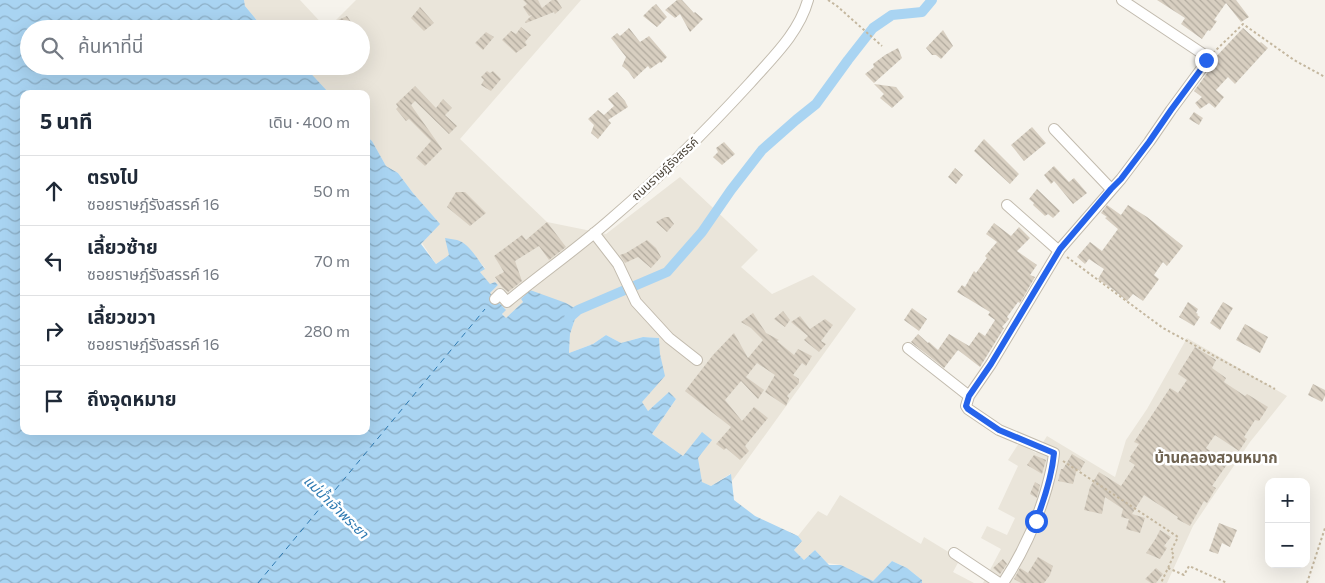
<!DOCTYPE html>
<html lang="th">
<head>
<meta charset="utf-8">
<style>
  :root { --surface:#fff; --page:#f2f2f3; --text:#1f2937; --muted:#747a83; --line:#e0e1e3 }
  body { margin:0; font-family:Commissioner,"Noto Sans Thai",sans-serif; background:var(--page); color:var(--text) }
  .controls { position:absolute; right:15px; bottom:15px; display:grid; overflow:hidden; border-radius:10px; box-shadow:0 5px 20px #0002 }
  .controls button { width:45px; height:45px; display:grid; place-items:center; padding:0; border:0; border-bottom:1px solid var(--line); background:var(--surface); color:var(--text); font:25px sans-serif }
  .stop { position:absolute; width:15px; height:15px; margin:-11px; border:4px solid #2563eb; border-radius:50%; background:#fff }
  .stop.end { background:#2563eb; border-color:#fff; box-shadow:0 1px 5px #0008 }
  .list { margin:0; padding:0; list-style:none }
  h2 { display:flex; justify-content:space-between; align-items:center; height:65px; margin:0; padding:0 20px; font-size:21px }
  h2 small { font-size:16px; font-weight:400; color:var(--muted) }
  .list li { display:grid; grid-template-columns:32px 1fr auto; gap:15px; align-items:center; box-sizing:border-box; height:70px; padding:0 20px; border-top:1px solid var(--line) }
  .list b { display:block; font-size:19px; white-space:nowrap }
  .list p { margin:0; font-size:16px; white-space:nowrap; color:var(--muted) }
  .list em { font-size:16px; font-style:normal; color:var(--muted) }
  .icon { flex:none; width:28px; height:28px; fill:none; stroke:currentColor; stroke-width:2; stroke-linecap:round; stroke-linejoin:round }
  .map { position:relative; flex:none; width:1325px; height:583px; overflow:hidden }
  .search { position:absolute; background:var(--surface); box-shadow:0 5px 20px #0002; left:20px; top:20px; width:350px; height:55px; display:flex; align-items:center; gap:12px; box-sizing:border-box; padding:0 18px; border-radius:28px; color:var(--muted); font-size:19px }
  .panel { position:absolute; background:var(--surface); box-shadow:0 5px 20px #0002; left:20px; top:90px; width:350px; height:345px; border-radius:10px }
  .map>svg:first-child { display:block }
  .residential { fill:#eae5da }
  .water { fill:url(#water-waves) }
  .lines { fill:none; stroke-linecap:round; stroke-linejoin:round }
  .canal { stroke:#a9d4f2; stroke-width:10 }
  .ferry { stroke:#2e7ab2; stroke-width:1; stroke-dasharray:6 5; stroke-linecap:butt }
  .building { fill:url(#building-back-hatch) }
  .minor-casing { stroke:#c2bbae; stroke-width:12 }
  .path { stroke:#c4b79f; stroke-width:2; stroke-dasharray:2.5 2.5; stroke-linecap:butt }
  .minor { stroke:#fff; stroke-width:10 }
  .route { stroke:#2563eb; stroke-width:6 }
  .labels { text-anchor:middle; stroke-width:5; stroke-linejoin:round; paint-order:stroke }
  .street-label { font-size:12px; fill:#4b4439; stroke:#fff }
  .water-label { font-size:14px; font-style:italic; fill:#2e7ab2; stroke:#fff }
  .quarter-label { font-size:15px; font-weight:bold; fill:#6e6250; stroke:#fff }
</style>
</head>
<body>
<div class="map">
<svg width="1325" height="583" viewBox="0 0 1325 583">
  <defs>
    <pattern id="water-waves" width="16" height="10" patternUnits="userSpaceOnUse" patternTransform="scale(1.25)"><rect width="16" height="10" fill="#a9d4f2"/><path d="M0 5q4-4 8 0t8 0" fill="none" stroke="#8caec5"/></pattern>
    <pattern id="building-back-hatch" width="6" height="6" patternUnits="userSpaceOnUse" patternTransform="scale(1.25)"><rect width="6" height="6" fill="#d8cfc1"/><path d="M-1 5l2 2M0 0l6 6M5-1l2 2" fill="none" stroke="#b1aa9e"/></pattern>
  </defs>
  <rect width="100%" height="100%" fill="#f6f3ec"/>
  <path class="residential" d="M244,0H300L327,29H264L245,6Z
    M356,0H581L460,139L547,222L606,234L680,177L758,250L741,267L772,294L813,275L856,309L732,481L730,474L711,486L701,482L698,458L703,433L683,456L652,434L676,399L668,393L648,411L641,402L664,376L660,354L659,338L643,337L621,343L606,335L593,344L569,353L570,334L578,310L521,299L523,302L506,318L502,313L505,309L490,293L498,285L495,282L490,285L480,272L485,268L468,248L463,243L449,255L436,264L422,243L439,224L413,193L398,173L386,166L372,141L366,136V94H330L304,66H361V29H327Z
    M1187,338L1287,396L1250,442L1193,526L1167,583H983L1001,549L981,538L987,526L1007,535L1015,518L998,509L1018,466L1008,460L1019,443L1036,453L1047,436L1115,477L1126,440L1147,409Z
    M840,495L921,544L924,537L960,559L953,572L974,583H922V580L907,568L892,561L873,581L841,565L827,563L815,550L804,560L794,550L802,541L798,536L818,511L827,516Z"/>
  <path class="water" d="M0,0H244L245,6L264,29H29V66H304L330,94H24V431H366V136L372,141L386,166L398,173L413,193L440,224L421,244L436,264L449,255L445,238C449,239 453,239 457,240C469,243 477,259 485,269L480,272L490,284L495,282L498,285L490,293L506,310L502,314L506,318L523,302L521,299L530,290L566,303L578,310L570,334L569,353L593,344L606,335L621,343L643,337L659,338L660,354L665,376L642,402L648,411L669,392L676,399L652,434L683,456L702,432L712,440L698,458L702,482L711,486L731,474L734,500L755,516L798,536L802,541L794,550L804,560L815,550L829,565H841L873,581L892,561L907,568L922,580V583H0Z"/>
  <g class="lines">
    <path class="canal" d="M569,318L578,310L667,272L702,232L731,190L762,150L796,120L816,104L848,60L873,28L892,15L922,12L932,0"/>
    <path class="ferry" d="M258,583L485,309"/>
  </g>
  <path class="building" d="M523,0H538L542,8L552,0H557L562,8L555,14L554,12L526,23L525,22L532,15L529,16L523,7L527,4Z
    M677,0H682L694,13L695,12L703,19L690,32L680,14L675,18L665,10Z
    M1157,0H1236L1249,17L1241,22L1226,3L1214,20L1217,21L1210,31L1208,30L1202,39L1181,24L1185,18Z
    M656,4L667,17L657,27L643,16L652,7Z
    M420,7L434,23L424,31L411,18Z
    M347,16L351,22L345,29H343L338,20Z
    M521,27L531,35L525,42L527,45L516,53L502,40L511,31L516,34Z
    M629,28L640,42L649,36L667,57L661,63L660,62L650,69L648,66L634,79L628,71L622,66L626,57L611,38L617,33L620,36Z
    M1243,28L1253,37L1260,43L1261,42L1268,48L1235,84L1228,77L1216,90L1224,97L1215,108L1209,103L1200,109L1195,103L1202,97L1194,91L1208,72L1213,60Z
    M943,30L953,46L941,59L936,55H932L926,48Z
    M486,32L494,37L483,50L475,43Z
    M898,48L902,58L874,83L865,74L874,67L873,64L885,55Z
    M487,71L490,73L493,71L501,79L491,91L481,85L484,80L481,77Z
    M874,84L896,87L904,97L892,108L880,98L884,94Z
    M415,86L436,108L443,99L452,108L445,115L457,126L449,134L415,101L411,105L442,149L425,166L416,158L431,141L409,119L406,121L396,109L398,107L396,104Z
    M617,92L625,101L628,107L608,120L611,123L598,139L591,133L594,125L588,119L598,110L604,115L614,106L608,99Z
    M1194,112L1203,118L1199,125L1189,119Z
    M1032,127L1046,143L1024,161L1011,145Z
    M984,139L1019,174L1010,184L974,151Z
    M724,142L735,154L722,165L713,157L718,152L716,148Z
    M1054,166L1069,182L1074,178L1087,193L1073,204L1054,181L1051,184L1044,175Z
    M955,168L963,175L956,184L948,177Z
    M1037,189L1060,211L1053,218L1048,214L1045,216L1033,205L1034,203L1029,199Z
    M456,192H465L486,213L470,226L447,207Z
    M1107,205L1121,215L1128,205L1147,217L1183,246L1167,266L1163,262L1154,275L1159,279L1143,301L1133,294L1127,301L1114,290L1098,279L1104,269L1089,259L1085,264L1077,257L1090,242L1102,251L1118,229L1105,218L1107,217L1101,213Z
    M665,217H669L674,224L667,232L656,222Z
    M547,222L566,247L549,260L539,246L515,261L522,281L508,292L502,287L495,277L504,272L494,256L522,235L526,240Z
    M994,223L1011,236L1019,227L1030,238L1017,251L1037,265L1030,275L1035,277L1020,303L1018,302L1007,317L1009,319L1002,327L1004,328L980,367L958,350L944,368L911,342L918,334L928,343L929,342L938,350L949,334L969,346L979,332L985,336L995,320L988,315L990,312L957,292L962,285L965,287L974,271L976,273L987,258L985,256L997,242L986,234Z
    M647,240L656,248L661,257L651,268L638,257L625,263L620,255L626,253Z
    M1188,302L1198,309L1196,313L1198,314L1197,315L1200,317L1194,326L1179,317Z
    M1223,302L1233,308L1220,330L1210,323Z
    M912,308L927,319L919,331L904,320Z
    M783,311L790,320L785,327L774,319Z
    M753,313L766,333L779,340L777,341L794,355L798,349L812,356L806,366L802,363L793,375L799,379V383L787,396L789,398L786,406L765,392L775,375L757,363L746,377L764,390L758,399L741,381L725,400L742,421L754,407L768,418L745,446L749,451L740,460L726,448L724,450L716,444L731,427L685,391L713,355L734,333L748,358L763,340L751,328L741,322Z
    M800,316L810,329L825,319L833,325L821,341L826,344L819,352L804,340L808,336L791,322Z
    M1245,324L1268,337L1260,353L1236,340Z
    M1195,347L1216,360L1212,368L1226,378L1224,382L1245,396L1247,394L1268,407L1259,421L1255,420L1244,437L1247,439L1239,451L1215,435L1206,448L1228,463L1212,486L1216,488L1207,503L1204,501L1190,526L1177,519L1178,517L1144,495L1132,514L1145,518L1140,533L1126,529L1129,519L1121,517L1123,509L1105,497L1102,514L1084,510L1090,487L1099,472L1121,486L1135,465L1129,461L1131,458L1130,457L1139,444L1134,442L1170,388L1178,393L1187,380L1178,374Z
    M1313,384L1325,390V396L1322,402L1308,395Z
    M1072,454L1085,462L1080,471L1077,469L1073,484L1058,481L1061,469H1063Z
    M1034,455L1046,460L1042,474L1027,465Z
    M1035,482L1040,485L1037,498L1030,494Z
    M1219,523L1237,530L1230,547L1222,543L1218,554L1209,551Z
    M1160,530L1171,537L1164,546L1167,548L1160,559L1146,553L1156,538Z
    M1038,557L1053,566L1050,575L1044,583H1021L1014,579L1020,568L1028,573Z
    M1003,559L1007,564L1000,574L993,568Z
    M1156,568L1163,574L1156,583H1151L1145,579Z"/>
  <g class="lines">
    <defs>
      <path id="minor" d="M1054,129L1111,189
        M1007,205L1059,251
        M594,233L618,264L636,302L669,338L697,360
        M495,299L500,294L507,302C541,274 578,248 611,219C660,177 706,131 750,83C772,58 799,33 808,0
        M908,348L969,396
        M954,553L999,583
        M1003,583C1023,553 1037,522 1047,487C1050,476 1053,465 1054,453L999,430L968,409L966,406L969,396L991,364L1060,249L1121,179L1149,142L1171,110L1202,68L1206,60L1203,54L1122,0"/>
    </defs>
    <use href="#minor" class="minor-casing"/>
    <path class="path" d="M828,0L837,6L882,46
      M1213,53L1243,24L1294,60L1325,77
      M1067,257L1163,328L1275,389
      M1063,461L1178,537L1171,551L1174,555L1161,583
      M1168,568L1184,575L1189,566L1227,583
      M1307,583L1325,528"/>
    <use href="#minor" class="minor"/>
  </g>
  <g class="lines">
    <path class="route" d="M1036,521C1044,500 1052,476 1054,453L999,430L968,409L966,406L969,396L991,364L1060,249L1111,189L1121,179L1149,142L1171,110L1202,68L1206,60"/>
  </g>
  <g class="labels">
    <g class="street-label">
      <text transform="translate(665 169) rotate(-43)" y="4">ถนนราษฎ์รังสรรค์</text>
    </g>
    <g class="water-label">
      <text transform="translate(336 507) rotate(44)" y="5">แม่น้ำเจ้าพระยา</text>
    </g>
    <g class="quarter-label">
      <text x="1216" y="463">บ้านคลองสวนหมาก</text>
    </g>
  </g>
</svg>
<div class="controls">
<button>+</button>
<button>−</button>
</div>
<div class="stop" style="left:1036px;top:521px"></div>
<div class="stop end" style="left:1206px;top:60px"></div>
<div class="search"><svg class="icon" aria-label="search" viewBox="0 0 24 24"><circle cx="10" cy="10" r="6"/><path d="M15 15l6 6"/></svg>ค้นหาที่นี่</div>
<section class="panel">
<h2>5 นาที<small>เดิน · 400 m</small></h2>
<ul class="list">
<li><svg class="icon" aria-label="ahead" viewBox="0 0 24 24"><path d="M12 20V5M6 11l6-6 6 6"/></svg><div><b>ตรงไป</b><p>ซอยราษฎ์รังสรรค์ 16</p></div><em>50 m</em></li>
<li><svg class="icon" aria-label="left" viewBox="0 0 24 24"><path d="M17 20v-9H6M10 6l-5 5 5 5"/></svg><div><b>เลี้ยวซ้าย</b><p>ซอยราษฎ์รังสรรค์ 16</p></div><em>70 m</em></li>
<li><svg class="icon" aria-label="right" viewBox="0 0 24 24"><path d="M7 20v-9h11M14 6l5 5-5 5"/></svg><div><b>เลี้ยวขวา</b><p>ซอยราษฎ์รังสรรค์ 16</p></div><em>280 m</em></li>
<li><svg class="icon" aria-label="arrive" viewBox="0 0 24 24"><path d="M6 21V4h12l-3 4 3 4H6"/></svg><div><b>ถึงจุดหมาย</b></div></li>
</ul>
</section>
</div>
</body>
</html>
